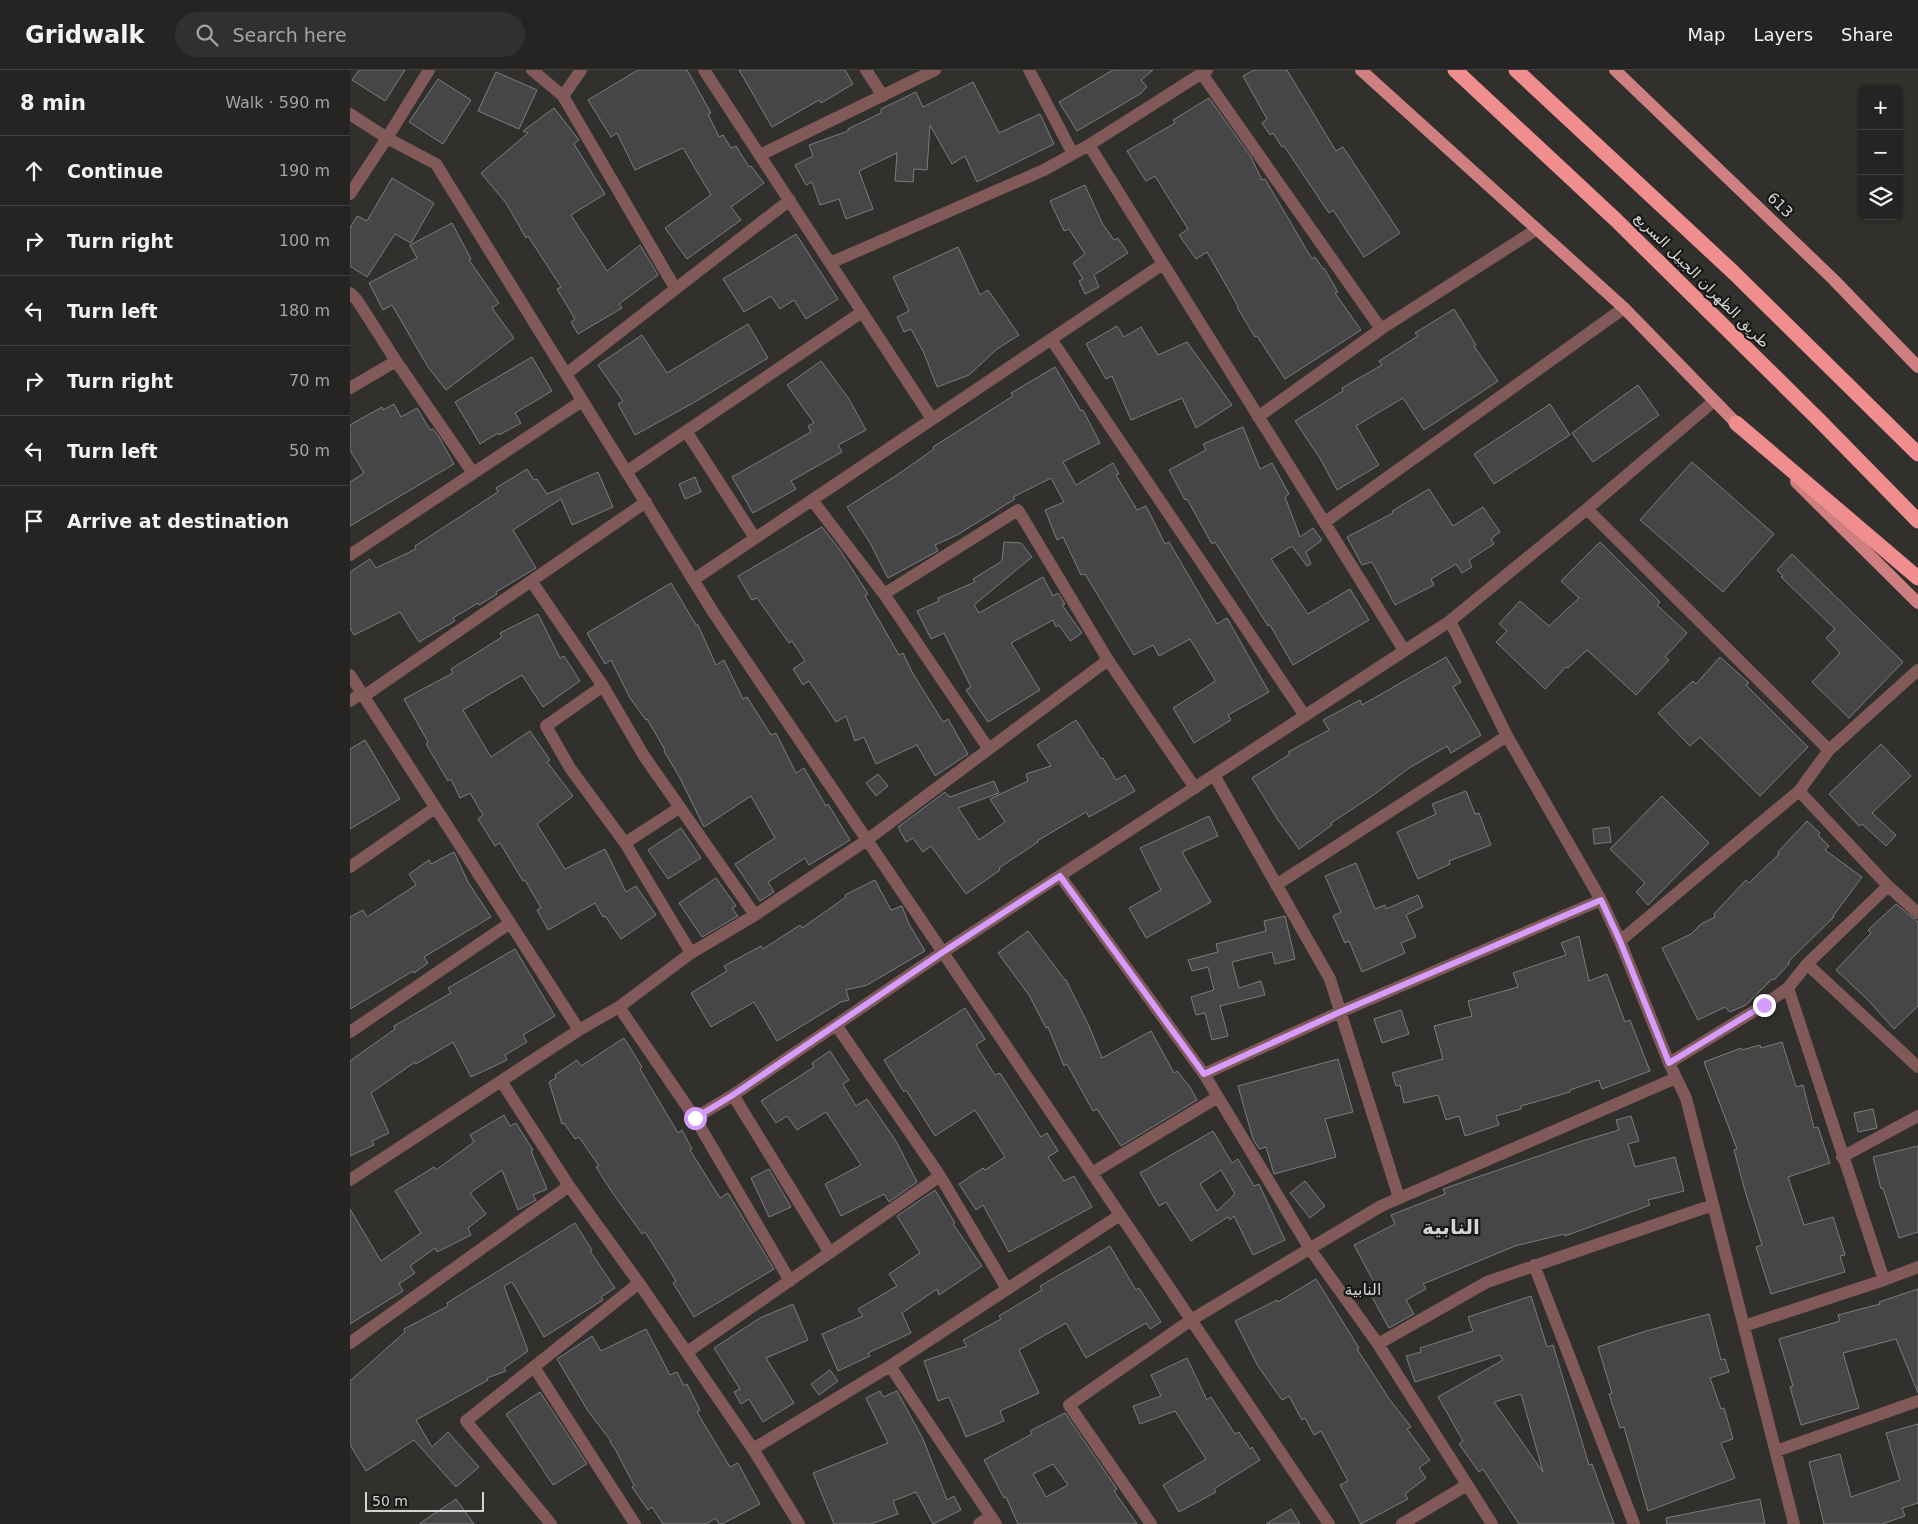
<!DOCTYPE html>
<html lang="en">
<head>
<meta charset="utf-8">
<style>
  :root { --surface:#262422; --page:#32302f; --text:#f1f3f6; --muted:#a4a4a5; --line:#424140 }
  body { margin:0; font-family:"DejaVu Sans",Cairo,sans-serif; background:var(--page); color:var(--text) }
  .controls { position:absolute; right:15px; top:15px; display:grid; overflow:hidden; border-radius:8px; box-shadow:0 1px 4px #0004 }
  .controls button { width:45px; height:45px; display:grid; place-items:center; padding:0; border:0; border-bottom:1px solid var(--line); background:var(--surface); color:var(--text); font:25px sans-serif }
  .scale { position:absolute; left:15px; bottom:12px; width:119px; box-sizing:border-box; padding-left:5px; border:2px solid #d5d4d2; border-top:0; font-size:14px; line-height:18px; white-space:nowrap; color:#d5d4d2; -webkit-text-stroke:4px #191817; paint-order:stroke }
  .stop { position:absolute; width:15px; height:15px; margin:-11px; border:4px solid #d59cfb; border-radius:50%; background:#fff }
  .stop.end { background:#d59cfb; border-color:#fff; box-shadow:0 1px 5px #0008 }
  .list { margin:0; padding:0; list-style:none }
  h2 { display:flex; justify-content:space-between; align-items:center; height:65px; margin:0; padding:0 20px; font-size:21px }
  h2 small { font-size:16px; font-weight:400; color:var(--muted) }
  .list li { display:grid; grid-template-columns:32px 1fr auto; gap:15px; align-items:center; box-sizing:border-box; height:70px; padding:0 20px; border-top:1px solid var(--line) }
  .list b { display:block; font-size:19px; white-space:nowrap }
  .list em { font-size:16px; font-style:normal; color:var(--muted) }
  .icon { flex:none; width:28px; height:28px; fill:none; stroke:currentColor; stroke-width:2; stroke-linecap:round; stroke-linejoin:round }
  .map { position:relative; flex:none; width:1568px; height:1454px; overflow:hidden }
  header { display:flex; align-items:center; gap:30px; box-sizing:border-box; height:70px; padding:0 25px; background:var(--surface); border-bottom:1px solid var(--line) }
  header strong { font-size:24px }
  nav { display:flex; gap:28px; margin-inline-start:auto; font-size:18px }
  .search { width:350px; height:45px; background:var(--page); display:flex; align-items:center; gap:12px; box-sizing:border-box; padding:0 18px; border-radius:28px; color:var(--muted); font-size:19px }
  main { display:flex }
  aside { flex:1; background:var(--surface) }
  .map>svg:first-child { display:block }
  .building { fill:#464649; stroke:#7c7c7f; fill-rule:evenodd }
  .lines { fill:none; stroke-linecap:round; stroke-linejoin:round }
  .minor { stroke:#815959; stroke-width:12 }
  .major { stroke:#d07f80; stroke-width:12 }
  .highway { stroke:#f08e8f; stroke-width:15 }
  .route { stroke:#d59cfb; stroke-width:6 }
  .labels { text-anchor:middle; stroke-width:4.5; stroke-linejoin:round; paint-order:stroke }
  .street-label { font-size:15px; fill:#d5d4d2; stroke:#191817 }
  .neighbourhood-label { font-size:16px; fill:#d5d4d2; stroke:#191817 }
  .district-label { font-size:20px; font-weight:bold; fill:#d5d4d2; stroke:#191817 }
</style>
</head>
<body>
<header>
<strong>Gridwalk</strong>
<div class="search"><svg class="icon" aria-label="search" viewBox="0 0 24 24"><circle cx="10" cy="10" r="6"/><path d="M15 15l6 6"/></svg>Search here</div>
<nav><a>Map</a><a>Layers</a><a>Share</a></nav>
</header>
<main>
<aside>
<h2>8 min<small>Walk · 590 m</small></h2>
<ul class="list">
<li><svg class="icon" aria-label="ahead" viewBox="0 0 24 24"><path d="M12 20V5M6 11l6-6 6 6"/></svg><div><b>Continue</b></div><em>190 m</em></li>
<li><svg class="icon" aria-label="right" viewBox="0 0 24 24"><path d="M7 20v-9h11M14 6l5 5-5 5"/></svg><div><b>Turn right</b></div><em>100 m</em></li>
<li><svg class="icon" aria-label="left" viewBox="0 0 24 24"><path d="M17 20v-9H6M10 6l-5 5 5 5"/></svg><div><b>Turn left</b></div><em>180 m</em></li>
<li><svg class="icon" aria-label="right" viewBox="0 0 24 24"><path d="M7 20v-9h11M14 6l5 5-5 5"/></svg><div><b>Turn right</b></div><em>70 m</em></li>
<li><svg class="icon" aria-label="left" viewBox="0 0 24 24"><path d="M17 20v-9H6M10 6l-5 5 5 5"/></svg><div><b>Turn left</b></div><em>50 m</em></li>
<li><svg class="icon" aria-label="arrive" viewBox="0 0 24 24"><path d="M6 21V4h12l-3 4 3 4H6"/></svg><div><b>Arrive at destination</b></div></li>
</ul>
</aside>
<div class="map">
<svg width="1568" height="1454" viewBox="0 0 1568 1454">
  <rect width="100%" height="100%" fill="#32302d"/>
  <path class="building" d="M9,0H55L35,31L2,10Z
    M288,0H337L361,43L358,44L369,67L373,65L381,78L386,76L399,97L401,96L414,113L381,137L391,150L337,189L315,158L361,125L333,78L285,100L267,63L261,67L238,30Z
    M389,0H495L503,14L471,33L469,30L422,57Z
    M763,0H803L791,10L797,17L790,24L727,61L709,32Z
    M904,0H937L986,81L993,77L1050,163L1014,187L983,140L979,143L934,76L932,77L923,63L920,65L912,53L917,49L893,6Z
    M146,2L187,20L169,59L128,41Z
    M88,9L121,30L93,74L59,52Z
    M623,12L649,63L690,44L704,74L627,112L615,86L602,94L580,55L577,100L564,99L563,112L545,111L547,83L509,101L523,139L496,149L489,129L470,135L462,112L456,115L445,95L463,86L459,75L498,61V59L531,43V39L566,22L573,37Z
    M859,28L901,87L912,110L915,109L962,189L965,187L973,199L974,198L988,222L985,223L1011,260L935,309L907,266L905,267L887,237L888,236L857,182L846,189L829,165L838,159L805,106L796,111L777,81L825,53L823,50Z
    M204,38L229,70L224,74L255,124L221,145L257,201L290,175L308,205L269,234L272,238L228,264L221,252L225,249L207,219L211,217L178,166L176,168L156,133L131,103L178,63L173,61Z
    M42,108L84,133L61,173L45,164L17,207L0,196V158L7,146L17,151Z
    M735,115L752,153L764,170L768,168L778,183L744,205L749,217L735,224L729,211L733,209L723,193L735,184L719,159L714,161L700,131Z
    M102,153L121,189L119,190L149,233L142,238L164,268L96,320L78,297L42,235L33,240L19,213L67,188L60,175Z
    M446,164L488,229L456,249L444,230L430,239L421,226L394,242L373,209Z
    M608,177L630,225L638,220L669,265L647,279L619,305L587,317L574,283L561,259L554,262L547,247L559,241L543,207Z
    M1104,239L1126,275L1124,276L1148,311L1074,360L1053,328L1006,356L1029,395L987,420L971,390L945,351L993,321L992,318L1032,295L1029,291L1068,266L1065,263Z
    M398,254L418,288L343,333L285,365L268,334L273,331L248,295L292,265L317,303Z
    M767,256L774,267L791,257L808,285L837,272L882,335L846,358L832,328L781,350L762,306L756,309L736,274Z
    M182,287L202,321L165,343L171,353L149,365L148,363L130,374L105,332Z
    M471,291L499,329L516,360L488,375L492,382L441,411L446,419L403,443L382,407L461,362L458,356L464,353L437,315Z
    M705,297L731,341L733,340L750,373L713,392L726,415L763,393L769,404L766,405L787,440L796,436L815,474L819,472L867,554L877,548L919,622L878,645L881,650L844,673L823,638L864,612L865,610L840,569L809,586L803,575L784,585L735,504L731,505L713,467L707,470L695,440L714,432L701,408L663,427L665,429L607,465L585,475L588,481L538,508L520,473L497,437L547,405L584,379L583,377L663,326L661,323Z
    M1288,315L1309,345L1243,392L1222,363Z
    M44,334L51,347L67,338L80,360L83,359L89,367L104,394L0,456V412L14,403L0,380V355L32,337L33,340Z
    M1200,334L1220,365L1144,414L1124,384Z
    M893,357L910,399L922,393L939,424L935,427L950,467L963,458L972,470L956,482L961,494L957,496L942,476L921,489L958,544L1000,519L1019,550L943,595L920,555L918,556L865,472L862,474L837,429L835,430L819,400L856,380L853,374Z
    M1342,392L1424,464L1373,522L1290,450Z
    M177,399L184,410L187,409L197,424L248,402L263,437L222,455L211,429L163,460L186,498L146,522L147,524L129,535L128,533L103,548L105,551L69,572L50,542L4,565L0,558V502L20,489L26,498L66,479L65,476L148,422L146,418Z
    M345,407L351,422L335,429L329,414Z
    M1079,419L1103,456L1133,437L1150,462L1141,469L1144,474L1119,490L1122,497L1112,503L1106,494L1081,509L1084,515L1045,535L1022,492L1012,495L997,467L1043,443L1042,441Z
    M472,457L490,480L518,524L515,526L549,585L553,583L562,602L593,652L598,649L618,684L585,706L567,675L526,694L514,667L505,671L496,646L486,652L459,611L453,615L443,599L455,591L442,571L439,573L407,528L402,530L388,506Z
    M654,472L671,473L682,487L624,535L629,543L693,507L703,526L708,523L715,534L712,535L732,563L720,571L709,555L706,557L703,550L661,573L690,620L638,652L616,620L621,617L594,563L581,569L567,541L589,531L588,528L625,512L623,509L652,491Z
    M1250,472L1310,532L1307,535L1337,563L1315,587L1319,590L1286,625L1237,580L1218,598L1216,597L1195,619L1146,572L1157,561L1149,554L1170,531L1199,556L1229,528L1211,511Z
    M1442,484L1553,592L1499,648L1462,612L1490,583L1476,568L1485,559L1431,507L1433,506L1427,500Z
    M321,513L346,555H348L366,595L374,590L393,629L397,627L421,665L426,663L446,703L454,698L476,736L478,734L500,770L459,795L455,788L418,812L424,822L410,831L385,794L425,768L401,726L354,757L330,708L314,681L315,680L297,649L296,650L280,628L261,590L255,594L237,563Z
    M188,544L210,588L214,586L230,611L193,637L172,605L113,640L141,687L180,661L200,690L197,692L223,726L187,754L215,799L255,779L276,822L286,816L306,845L271,869L255,846L253,847L245,833L198,860L187,840L191,838L175,810L173,811L150,773L145,776L128,749L133,745L120,723L110,728L101,709L98,711L76,674L78,672L54,629L103,603L101,599L152,567L150,563Z
    M1096,587L1111,612L1103,617L1131,665L1101,683L1097,676L1059,698L1022,726L981,753L982,755L949,779L928,750L902,708L940,684L938,682L979,660L973,650L1010,630L1012,635Z
    M1370,587L1399,613L1396,615L1458,677L1410,726L1350,667L1340,676L1308,643L1343,611L1346,614Z
    M726,650L751,689L753,688L766,710L775,705L785,721L739,747L736,742L687,771L688,772L649,798L650,800L616,824L581,776L573,782L563,768L556,772L548,757L595,722L600,727L644,711L649,723L608,738L629,770L655,752L640,729L678,711L676,704L701,696L687,675Z
    M15,670L50,729L0,759V679Z
    M1531,674L1561,706L1522,743L1546,765L1536,776L1512,754L1509,756L1479,724Z
    M528,704L538,716L526,726L516,713Z
    M1116,721L1125,744L1129,743L1141,775L1099,791L1100,794L1068,809L1047,762L1086,744L1082,734Z
    M1312,726L1359,773L1298,835L1286,822L1295,813L1260,779Z
    M859,746L868,766L832,782L861,832L796,868L779,838L811,820L790,778Z
    M1457,751L1470,763L1468,765L1479,776L1475,780L1512,807L1483,846L1484,847L1439,891V894L1424,910L1422,909L1396,935L1380,942L1375,937L1348,950L1312,878L1341,864L1351,854L1365,847L1364,844L1396,810L1399,813L1429,784L1428,782Z
    M1259,757L1261,772L1244,774L1243,759Z
    M331,758L351,788L318,809L298,780Z
    M104,782L118,812L141,847L74,887L78,893L64,903L63,901L0,939V847L13,840L17,847L66,815L59,804L79,790L81,794Z
    M1006,793L1025,839L1035,835L1036,839L1068,825L1073,837L1056,845L1066,867L1051,873L1055,883L1012,902L999,871L995,873L983,846L991,842L975,806Z
    M366,808L386,836L382,838L388,846L352,867L329,833Z
    M525,810L541,840L552,836L559,854L575,881L517,915L496,920L499,930L491,932L427,971L404,932L361,957L341,923L377,901L374,896L411,876L413,879L450,855L452,858L496,827L495,825Z
    M1546,834L1568,852V936L1544,959L1518,930L1486,900L1521,863L1518,860Z
    M935,846L945,889L925,894L922,882L882,892L889,918L911,911L915,925L870,936L878,966L862,970L855,943L846,945L841,927L864,920L858,897L842,901L838,890L868,882L866,874L916,861L914,851Z
    M678,861L715,910H716L739,956L752,988L801,961L824,1003L827,1001L840,1017L847,1030L771,1076L747,1039L743,1041L717,994L714,996L698,957L696,958L679,925L648,883Z
    M1229,866L1239,911L1257,904L1275,952L1280,950L1300,1001L1252,1019L1249,1010L1220,1020V1022L1171,1036V1039L1146,1046L1149,1055L1115,1066L1109,1046L1096,1050L1088,1025L1054,1033L1050,1015L1046,1016L1042,1003L1093,989L1084,956L1122,946L1118,931L1168,917L1163,903L1216,885L1211,873Z
    M165,879L205,946L173,965L177,972L155,985L157,990L121,1007L103,972L66,994L65,992L21,1023L39,1063L22,1071L24,1075L0,1086V991L45,959L44,956L101,923L98,918Z
    M615,938L635,969L626,975L645,1005L650,1003L691,1067L697,1063L708,1081L698,1087L714,1111L724,1106L742,1137L659,1182L633,1135L626,1140L609,1114L633,1098L635,1100L655,1087L625,1040L585,1066L556,1020L554,1022L534,990Z
    M1051,940L1059,964L1032,973L1024,949Z
    M274,968L292,997L290,999L328,1063L332,1060L342,1079L340,1080L370,1128L378,1123L424,1199L344,1247L323,1213L326,1211L295,1162L292,1164L262,1122L246,1097L249,1096L229,1067L225,1069L214,1053L212,1054L199,1012L206,1008L205,1005L227,990L231,996Z
    M1432,972L1446,1017L1453,1015L1464,1058L1468,1057L1480,1093L1438,1107L1454,1155L1483,1147L1495,1185L1490,1186L1495,1202L1421,1224L1406,1177L1412,1175L1395,1121L1384,1080L1387,1079L1354,992L1391,978L1392,980L1410,975L1411,978Z
    M480,981L499,1010L493,1014L506,1036L517,1029L546,1071L567,1112L539,1132L534,1124L491,1146L475,1114L511,1095L476,1042L447,1060L437,1046L426,1053L411,1031L464,997L462,993Z
    M988,989L1003,1042L975,1049L986,1087L924,1104L916,1077L909,1079L903,1069L888,1016Z
    M1523,1039L1527,1058L1508,1062L1504,1043Z
    M154,1045L160,1056L166,1053L183,1080L181,1081L197,1119L183,1125L186,1130L168,1140L152,1100L120,1123L136,1144L118,1158L121,1165L87,1182L85,1178L60,1196L65,1203L49,1214L53,1221L0,1254V1139L31,1191L71,1163L45,1121L84,1097L86,1100L124,1072L120,1065Z
    M1281,1046L1289,1071L1278,1074L1285,1097L1325,1087L1334,1121L1298,1130L1300,1135L1215,1166L1214,1164L1165,1176L1073,1214L1076,1219L1056,1230L1064,1244L1039,1258L1017,1218L1025,1214L1004,1175L1045,1154L1041,1145L1095,1124L1093,1119L1232,1071L1269,1060L1266,1050Z
    M863,1061L882,1093L888,1089L904,1116L909,1114L935,1170L903,1185L884,1146L880,1150L878,1147L841,1171L816,1132L809,1136L790,1103ZM871,1100L885,1124L867,1141L850,1114Z
    M1568,1076V1162L1549,1168L1533,1118L1531,1119L1523,1087Z
    M419,1099L441,1137L419,1147L401,1108Z
    M955,1111L975,1136L960,1148L940,1123Z
    M585,1120L605,1153L603,1154L632,1196L589,1225L587,1219L552,1243L561,1263L518,1283L520,1286L488,1301L472,1264L513,1246L508,1239L547,1216L539,1204L570,1183L547,1146Z
    M225,1153L242,1180L240,1181L265,1218L251,1227L253,1230L194,1267L162,1212L154,1216L178,1281L154,1298L156,1301L137,1308L138,1310L66,1350L82,1377L98,1362L129,1397L106,1417L64,1370L16,1401L0,1375V1311L55,1262L54,1259L98,1236L97,1233Z
    M760,1176L786,1220L789,1218L811,1252L800,1259L796,1253L736,1288L716,1253L669,1280L689,1323L650,1341L654,1351L616,1367L599,1327L588,1331L574,1291L617,1276L613,1270L651,1249L649,1246L692,1220L690,1216Z
    M966,1209L1009,1278L1007,1279L1040,1330L1061,1357L1057,1359L1080,1390L1069,1398L1076,1408L1055,1424L1058,1429L1011,1454L990,1415L998,1411L971,1361L964,1365L955,1348L952,1350L939,1326L932,1330L908,1296L885,1251L927,1230L928,1232Z
    M1568,1219V1323L1546,1269L1493,1283L1509,1338L1451,1355L1440,1317L1443,1316L1429,1269L1490,1251L1488,1245L1530,1234L1529,1232Z
    M1181,1226L1197,1277L1203,1275L1239,1395L1242,1394L1264,1454H1169L1133,1399L1129,1402L1109,1374L1113,1371L1088,1327L1153,1290L1150,1285L1065,1312L1056,1286L1071,1282L1070,1278L1123,1261L1118,1247ZM1171,1324L1193,1402L1144,1332Z
    M443,1234L458,1270L416,1288L444,1333L413,1352L399,1329L391,1334L384,1322L390,1319L364,1278L410,1248Z
    M1359,1244L1371,1290L1375,1289L1379,1302L1360,1308L1371,1339L1374,1338L1383,1369L1371,1373L1385,1408L1298,1441L1274,1357L1270,1358L1259,1324L1262,1323L1248,1277L1296,1261Z
    M296,1259L320,1305L327,1302L334,1316L337,1314L350,1340L347,1342L380,1397L388,1393L410,1434L372,1454H369L366,1448L356,1454H313L302,1437L298,1440L282,1417L284,1415L265,1379L260,1372L261,1371L238,1341L207,1289L242,1266L251,1281Z
    M837,1288L857,1330L861,1327L885,1364L889,1362L900,1379L902,1377L910,1390L864,1419L866,1422L829,1442L813,1415L856,1389L825,1341L790,1354L783,1336L811,1326L801,1305Z
    M480,1300L488,1311L469,1325L461,1314Z
    M530,1321L533,1327L547,1321L573,1369L597,1430L604,1426L611,1440L583,1454L566,1422L543,1431L548,1444L521,1454H484L463,1403L538,1373L516,1328Z
    M190,1322L237,1394L203,1415L156,1344Z
    M715,1343L767,1419L764,1421L787,1454H668L656,1427L654,1428L634,1390L682,1364L680,1361ZM703,1394L718,1415L696,1427L683,1404Z
    M1568,1354V1433L1552,1438L1555,1446L1532,1454H1474L1459,1392L1490,1384L1501,1427L1550,1410L1536,1363Z
    M106,1429L124,1454H69Z
    M1410,1429L1415,1454H1317L1316,1448Z
    M941,1439L950,1454H916Z"/>
  <g class="lines">
    <path class="minor" d="M182,0L213,26L325,218
      M354,0L582,349
      M516,0L533,26
      M679,0L723,84
      M852,4L1031,259
      M213,26L231,0
      M0,44L37,68L86,94L365,545L979,1454
      M739,75L1054,580
      M410,85L585,0
      M0,124L37,68L79,0
      M480,193L694,100L739,75L857,0
      M0,223L7,230L46,291L123,403
      M701,269L955,646
      M216,304L440,130
      M0,318L46,291
      M908,347L1031,259L1187,159
      M336,361L405,468
      M276,402L512,242
      M462,430L534,524L638,678
      M1237,439L1479,680
      M975,452L1274,238
      M0,485L232,331
      M343,510L813,194
      M182,512L253,616L294,686L405,845
      M534,524L668,440L758,590L845,718
      M1100,551L1157,666L1251,830L1270,871L1319,993L1336,1028L1444,1454
      M0,605L229,960
      M253,616L196,656L220,698L275,773L341,883
      M14,626L296,432
      M0,631L12,623
      M864,705L980,909L1049,1128
      M1449,721L1538,816L1568,843
      M275,773L329,738
      M0,797L85,738
      M710,806L854,1004L960,1179L1028,1274L1142,1454
      M926,815L1157,666
      M1270,871L1449,721L1479,680L1568,600
      M1457,894L1568,997
      M1438,918L1534,1210
      M269,937L345,1048L440,1211
      M486,955L590,1106L657,1219
      M0,962L160,853
      M1319,993L1414,935L1438,918L1457,894L1538,816
      M854,1004L990,942L1251,830
      M151,1011L219,1116L289,1213L403,1379L449,1454
      M383,1025L480,1183
      M345,1048L383,1025L593,882L1100,551L1237,439L1364,331
      M1492,1087L1568,1046
      M742,1103L868,1027
      M0,1110L229,960L269,937L341,883L405,845L517,770L758,590
      M1184,1195L1284,1454
      M1394,1256L1534,1210L1568,1197
      M0,1273L219,1116
      M1028,1274L1137,1212L1363,1135
      M337,1282L590,1106
      M540,1296L646,1454
      M184,1297L285,1454
      M403,1379L540,1296L770,1145
      M1426,1381L1568,1331
      M201,1454L116,1351L289,1213
      M629,1454L641,1446
      M801,1454L719,1335L841,1250L1031,1136L1326,1008
      M1052,1454L1117,1415"/>
    <path class="major" d="M1011,0L1274,238L1392,359
      M1265,0L1483,209L1568,297
      M1446,412L1568,533"/>
    <path class="highway" d="M1105,0L1266,150L1470,351L1568,451
      M1166,0L1383,202L1568,384
      M1386,353L1568,508"/>
  </g>
  <g class="lines">
    <path class="route" d="M345,1048L383,1025L593,882L710,806L854,1004L990,942L1251,830L1270,871L1319,993L1414,935"/>
  </g>
  <g class="labels">
    <g class="street-label">
      <text transform="translate(1430 135) rotate(44)" y="5">613</text>
      <text transform="translate(1352 210) rotate(45)" y="5">طريق الظهران الجبيل السريع</text>
    </g>
    <g class="neighbourhood-label">
      <text x="1013" y="1225">النابية</text>
    </g>
    <g class="district-label">
      <text x="1101" y="1164">النابية</text>
    </g>
  </g>
</svg>
<div class="controls">
<button>+</button>
<button>−</button>
<button><svg class="icon" aria-label="layers" viewBox="0 0 24 24"><path d="M12 4l9 5-9 5-9-5zM3 14l9 5 9-5"/></svg></button>
</div>
<div class="scale">50 m</div>
<div class="stop" style="left:345px;top:1048px"></div>
<div class="stop end" style="left:1414px;top:935px"></div>
</div>
</main>
</body>
</html>
